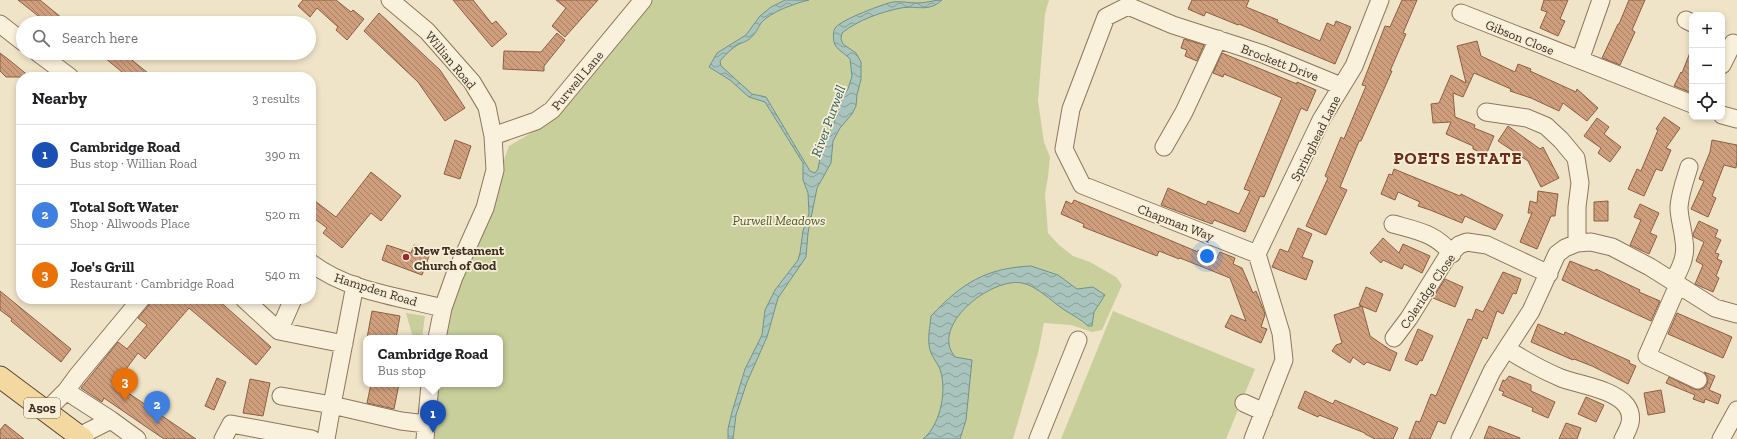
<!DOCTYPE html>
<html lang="en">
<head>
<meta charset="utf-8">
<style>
  :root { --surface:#fff; --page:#f2f2f2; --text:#202124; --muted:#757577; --line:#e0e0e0; --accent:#ea580c }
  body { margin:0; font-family:"Zilla Slab",serif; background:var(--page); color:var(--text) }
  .controls { position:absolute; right:12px; top:12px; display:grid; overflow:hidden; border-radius:8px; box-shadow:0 2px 6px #0003 }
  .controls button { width:36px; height:36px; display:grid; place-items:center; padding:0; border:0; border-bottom:1px solid var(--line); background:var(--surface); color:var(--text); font:20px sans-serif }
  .you { position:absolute; left:1207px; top:256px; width:14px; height:14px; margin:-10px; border:3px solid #fff; border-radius:50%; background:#1a73e8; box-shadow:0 0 0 6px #1a73e833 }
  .badge { display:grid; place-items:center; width:26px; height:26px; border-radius:50%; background:var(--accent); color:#fff; font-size:13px; font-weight:700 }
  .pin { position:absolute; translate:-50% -33px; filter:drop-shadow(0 1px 2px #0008) }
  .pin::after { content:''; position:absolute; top:21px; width:14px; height:12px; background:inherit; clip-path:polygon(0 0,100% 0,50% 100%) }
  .popup { position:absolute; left:363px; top:335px; width:140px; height:52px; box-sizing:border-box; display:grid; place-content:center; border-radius:8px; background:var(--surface); filter:drop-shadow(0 1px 3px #0005); font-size:13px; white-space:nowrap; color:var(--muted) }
  .popup b { font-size:15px; color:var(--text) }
  .popup::after { content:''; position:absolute; left:50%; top:100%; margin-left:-8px; border:8px solid transparent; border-top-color:var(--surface) }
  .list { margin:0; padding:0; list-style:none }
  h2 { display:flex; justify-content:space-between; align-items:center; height:52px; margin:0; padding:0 16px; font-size:17px }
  h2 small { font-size:13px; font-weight:400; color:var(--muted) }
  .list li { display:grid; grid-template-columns:26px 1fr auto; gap:12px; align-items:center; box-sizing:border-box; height:60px; padding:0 16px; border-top:1px solid var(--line) }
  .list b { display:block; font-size:15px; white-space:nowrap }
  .list p { margin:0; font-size:13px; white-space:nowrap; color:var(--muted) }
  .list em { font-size:13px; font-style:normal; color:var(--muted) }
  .icon { flex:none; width:22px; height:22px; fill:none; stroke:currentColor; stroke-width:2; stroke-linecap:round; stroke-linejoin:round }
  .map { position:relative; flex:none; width:1737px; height:439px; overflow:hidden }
  .search { position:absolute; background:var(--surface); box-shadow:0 2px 6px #0003; left:16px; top:16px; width:300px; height:44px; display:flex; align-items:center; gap:10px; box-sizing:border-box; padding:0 14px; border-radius:22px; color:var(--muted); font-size:15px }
  .panel { position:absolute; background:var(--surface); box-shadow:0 2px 6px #0003; left:16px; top:72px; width:300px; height:232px; border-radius:16px }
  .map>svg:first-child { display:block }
  .green { fill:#c9cf9b }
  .water { fill:url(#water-waves); stroke:#6f938a }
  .building { fill:url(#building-back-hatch); stroke:#8d5f41 }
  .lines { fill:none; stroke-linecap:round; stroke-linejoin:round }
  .minor-casing { stroke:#8d765c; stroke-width:19 }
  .major-casing { stroke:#5b4430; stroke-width:23 }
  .minor { stroke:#faf1dc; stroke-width:17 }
  .major { stroke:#f3d9a0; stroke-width:21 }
  .poi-dot { fill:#9e2a2b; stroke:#f7eed8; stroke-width:1.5 }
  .labels { text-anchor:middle; stroke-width:3.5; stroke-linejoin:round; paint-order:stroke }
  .shield { fill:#f7eed8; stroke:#756857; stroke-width:1 }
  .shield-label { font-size:12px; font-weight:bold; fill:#3d2e20 }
  .street-label { font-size:13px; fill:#3d2e20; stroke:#f7eed8 }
  .park-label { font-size:13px; font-style:italic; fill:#4d5a26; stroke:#f7eed8 }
  .poi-label { font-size:13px; font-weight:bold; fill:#3d2e20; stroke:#f7eed8; text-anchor:start }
  .water-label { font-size:14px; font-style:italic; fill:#2f5d5a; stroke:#f7eed8 }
  .district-label { font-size:17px; font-weight:bold; letter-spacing:1px; fill:#6b2e1e; stroke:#f7eed8 }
</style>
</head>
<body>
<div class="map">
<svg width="1737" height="439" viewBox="0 0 1737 439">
  <defs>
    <pattern id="water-waves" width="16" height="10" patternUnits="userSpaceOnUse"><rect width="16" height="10" fill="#a9c4bc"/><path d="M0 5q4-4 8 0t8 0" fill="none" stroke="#8ba098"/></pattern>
    <pattern id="building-back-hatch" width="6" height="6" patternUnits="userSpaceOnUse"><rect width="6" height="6" fill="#cf9f7d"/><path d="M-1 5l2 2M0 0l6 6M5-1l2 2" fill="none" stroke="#a98266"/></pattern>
  </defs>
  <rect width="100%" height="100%" fill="#f0e4c8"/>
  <path class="green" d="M653,0H1049L1045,14L1038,101L1044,142L1050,157L1048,177L1045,194L1048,233L1059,245L1073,256L1090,262L1116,277L1122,285L1102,330L1092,332L1071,325L1044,323L1038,353L1013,439H435L438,384H500V338H445L452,302L509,146L553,120Z
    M1113,311L1255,369L1226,439H1061Z
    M406,313L425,316L422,338H413Z"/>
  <path class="water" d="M785,0H809C796,3 770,12 761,23C757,30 755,35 748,40C745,42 742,43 739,44C732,48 726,54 720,61L721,66L752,94L766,97L810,171L815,173L818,169L822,148L837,116L840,100L848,89L852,76L850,59C845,53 836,50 834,42C833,37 833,30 836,27C843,19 883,4 893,2C902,1 909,3 918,3C926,3 934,0 942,0C928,13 918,5 901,8C881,12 858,20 842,33L841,39L843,44L856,53L861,62V79L857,95L856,106L852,114L840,128L833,141L831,163L817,188L808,233L806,257L778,298L767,337L747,382L736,415L733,439H728V429L732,412L745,369L762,335L765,310L775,290L798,260L800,253L803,231L809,214L808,193L803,180V163L765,102L749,97L730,80L709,67L717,53L746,35L760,16L771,7Z
    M1031,266L1058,275L1077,289L1093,287L1105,295L1094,312L1092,326H1088C1081,319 1072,315 1063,309C1050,300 1037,286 1022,283C991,277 929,326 955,357L972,360L966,420L960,439H923C941,425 948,387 939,367C936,361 932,357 930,350C927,339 930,327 931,316C962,283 986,268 1031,266Z"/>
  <path class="building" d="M18,0H40L68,23H47Z
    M303,0H336L351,12L353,10L364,19L347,40L336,30L338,27L317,8L310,17L298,6Z
    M453,0H473L492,24L496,21L507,34L492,47Z
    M556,0H598L565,37L552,26L566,8Z
    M1192,0H1249L1246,7L1278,20L1277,22L1320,41L1327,23L1334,26L1336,21L1351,27L1335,64L1239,24L1238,25L1206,12L1204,16L1188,9Z
    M1402,0H1417L1403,33L1406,34L1390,71H1392L1361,141H1359L1347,170L1340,187L1347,190L1326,235L1306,226L1328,178L1325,176L1341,137L1344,139L1366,86L1362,85L1385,26L1390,27Z
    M1544,0H1568L1560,19L1565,21L1558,36L1540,28L1547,12L1541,10Z
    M1629,0H1645L1632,30L1635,32L1620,65L1602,58L1618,24H1619Z
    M379,13L440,70L465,108L445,121L418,82L364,31Z
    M557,33L565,40L544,66V71L503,69L504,51L541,52Z
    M1184,39L1204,45L1197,61L1185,56L1187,50L1181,48Z
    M1477,41L1481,56L1515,72L1518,64L1531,69L1530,71L1576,92L1577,89L1598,108L1587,121L1563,103L1559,111L1531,98L1510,91L1511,89L1474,73L1463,97L1453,93L1455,117L1475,125L1474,128L1494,136L1486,155L1473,149V146L1446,134L1451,122L1433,123L1431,104L1439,103L1451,75L1466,83L1457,46Z
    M1691,50H1692V93L1674,86L1681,72L1682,73Z
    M0,53L8,59L30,77H6L0,71Z
    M99,53H123L153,77H128Z
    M1222,53L1297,84V82L1316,90L1307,111L1301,108L1264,197L1260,196L1245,232L1214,220L1212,224L1161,205L1168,188L1206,205L1208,201L1239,214L1250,191L1244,189L1282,98L1224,74L1223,77L1213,73Z
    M1664,117L1680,128L1666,148L1671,150L1662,171L1656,169L1644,196L1628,189L1637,169L1641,171L1658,130L1656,129Z
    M1597,118L1609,127L1604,134L1621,147L1610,162L1598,153L1601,148L1584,136Z
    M1508,126L1540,149L1543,147L1559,178L1541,187L1528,161L1498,141Z
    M455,140L471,146L460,179L444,174Z
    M1712,140L1737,145V160L1736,168L1724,165L1712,196L1716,198L1708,217L1691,209L1704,181L1699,179L1710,152Z
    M1394,169L1460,196L1461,194L1503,215L1495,230L1465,216L1462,223L1430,210L1418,206L1420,202L1398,192L1395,200L1381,194L1389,174L1392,175Z
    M371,172L401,196L381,221L371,213L342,248L323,233L327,228L311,216V198L336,217Z
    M1538,191L1558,194L1555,216H1551L1537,249L1520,242L1532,213H1528L1530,201L1537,203Z
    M1074,200L1198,252V250L1217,258L1220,252L1235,258L1233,264L1242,268L1253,293L1256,291L1264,311L1265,315L1261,327L1267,329L1261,343L1225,327L1231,315L1246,321L1230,278L1180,258L1179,259L1159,251L1157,256L1083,227L1084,224L1061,214L1066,201L1072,204Z
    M1608,201V221H1594V202Z
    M1640,204L1659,213L1650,233L1657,236L1649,254L1630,245L1641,220L1634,217Z
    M1699,221L1718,230L1715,237L1721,240L1715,253L1719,254L1717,259L1722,261L1716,276L1719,278L1713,292L1695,284L1703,265L1696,261L1704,242L1694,237L1693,234Z
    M1298,228L1312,234L1302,257L1313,261L1306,280L1272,267L1280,249L1288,252Z
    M1383,238L1399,253L1403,244L1430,256L1422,273L1404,264L1402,269L1383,260L1381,263L1370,253Z
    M387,245L411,253L414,245L431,251L422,275L382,260Z
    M1570,261L1595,271L1596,269L1640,290L1639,292L1660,301L1651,321L1562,280Z
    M1503,272L1521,279L1516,294L1513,293L1503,314L1497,311L1487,339L1483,337L1445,424L1438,421L1430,439H1409L1416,421L1420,422L1431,394L1436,396L1468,319L1472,320L1476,309L1483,312Z
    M1445,279L1463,287L1455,307L1433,298Z
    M1366,287L1383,294L1376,312L1359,305Z
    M0,291L71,349L61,362L11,321L12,319L0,310Z
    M151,299H217L271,347L256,365L189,308L145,359L138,353L115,384L196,439H164L104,398L102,402L81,388L118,342L127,349L147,325L138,318L149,305Z
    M1362,306L1370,336L1389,349L1397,353L1390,371L1367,362L1364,365L1353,357L1350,363L1332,351L1336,345L1342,343L1334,315Z
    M372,311L400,316L396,338H367Z
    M1677,313L1732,337L1723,358L1668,334Z
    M1538,324L1564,335L1565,332L1630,361L1629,363L1636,366L1628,384L1592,366L1574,359L1573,360L1531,342Z
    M1418,329L1433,336L1422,361L1420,360L1417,365L1405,360Z
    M1704,372L1715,376L1709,390L1721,395L1718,404L1705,399L1704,403L1693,399L1695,395L1666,383L1669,377L1694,389L1699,390L1704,388L1707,384L1708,379Z
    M1509,376L1531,385V391L1555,402L1548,418L1532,411L1533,408L1502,395L1504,392L1499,390L1503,380L1505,381Z
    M217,378L226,382L214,410L205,406Z
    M250,379L270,383L263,416L243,413Z
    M371,384H399L394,409L367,403Z
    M1661,390L1665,412L1648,415L1644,393Z
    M1305,391L1333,404L1335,400L1398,428L1393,439H1375L1365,434V433L1319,415L1318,417L1298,408Z
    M1586,397L1604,405L1596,422L1578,414Z
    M1566,423L1581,428L1577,439H1559Z
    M5,424L24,439H0V430Z
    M1489,426L1520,438V439H1484Z"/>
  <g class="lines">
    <defs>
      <path id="minor" d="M390,0L427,31L472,82L487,107L493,136L495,170L485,208L454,277L443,308L437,338
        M1461,13L1692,104
        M1686,20L1692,23
        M0,24L23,42
        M38,53L70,77
        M1580,60L1601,0
        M1722,65L1733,43
        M1486,112L1527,118L1546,126L1561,140L1576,158L1580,183L1577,207V243
        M1722,115L1737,119
        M493,136L536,121L552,110L643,0
        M1164,147L1184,112L1218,39
        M1393,224C1418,231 1435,233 1452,254
        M1257,254L1082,185L1064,149L1071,109L1106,17L1128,6L1173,25L1263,54L1341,86
        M1257,254L1321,120L1354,66L1380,0
        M311,263C348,291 399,297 443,308
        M1673,282C1680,269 1687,256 1684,241C1683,229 1679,218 1679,207C1680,193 1685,180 1689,167
        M355,285L332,405L401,421L426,424
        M1678,285L1647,356L1698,380
        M244,299L279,331L344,344
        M279,331L293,299
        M1394,338L1409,318L1447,257L1459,245L1467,242L1487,245L1549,274
        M1507,349C1524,360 1542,370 1561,378C1580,385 1613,389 1626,405C1635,417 1629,428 1623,439
        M66,391L77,376L141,299
        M281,396L332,405L326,439
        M1244,403L1264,412
        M46,411L66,391L111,420
        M79,436L111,420L137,439
        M223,439L231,424L312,439
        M425,439L430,384
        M1038,439L1078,340
        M1253,439L1284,360L1281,333L1257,254
        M1460,439L1492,371L1531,311L1557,254L1565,248L1577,243L1591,242L1612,247L1650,267L1715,308L1737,314
        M1721,439L1737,410"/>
      <path id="major" d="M0,377L83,439"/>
    </defs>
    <use href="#minor" class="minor-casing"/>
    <use href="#major" class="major-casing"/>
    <use href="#minor" class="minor"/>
    <use href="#major" class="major"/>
  </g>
  <circle class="poi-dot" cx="406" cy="257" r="4"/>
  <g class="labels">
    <rect class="shield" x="24" y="398" width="36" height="20" rx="3"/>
    <g class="shield-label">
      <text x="42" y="412">A505</text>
    </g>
    <g class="street-label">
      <text transform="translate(1520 37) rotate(22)" y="5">Gibson Close</text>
      <text transform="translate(451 60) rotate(50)" y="5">Willian Road</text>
      <text transform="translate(1280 62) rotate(21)" y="5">Brockett Drive</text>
      <text transform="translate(577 80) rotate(-50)" y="5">Purwell Lane</text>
      <text transform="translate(1315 138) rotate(-63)" y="5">Springhead Lane</text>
      <text transform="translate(1176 222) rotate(21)" y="5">Chapman Way</text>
      <text transform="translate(376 289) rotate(17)" y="5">Hampden Road</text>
      <text transform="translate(1427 291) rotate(-56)" y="5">Coleridge Close</text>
    </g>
    <g class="park-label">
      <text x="779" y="225">Purwell Meadows</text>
    </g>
    <g class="poi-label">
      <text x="414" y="255">New Testament<tspan x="414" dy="15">Church of God</tspan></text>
    </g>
    <g class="water-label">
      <text transform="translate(828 121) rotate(-70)" y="5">River Purwell</text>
    </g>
    <g class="district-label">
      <text x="1458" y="164">POETS ESTATE</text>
    </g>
  </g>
</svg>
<div class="controls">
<button>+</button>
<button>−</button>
<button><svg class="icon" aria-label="locate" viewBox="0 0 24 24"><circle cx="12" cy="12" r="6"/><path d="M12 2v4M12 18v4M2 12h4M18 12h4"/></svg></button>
</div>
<div class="you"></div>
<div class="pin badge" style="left:433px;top:433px;background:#1a4fb4">1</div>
<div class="popup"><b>Cambridge Road</b>Bus stop</div>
<div class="pin badge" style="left:157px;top:424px;background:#3f7fe0">2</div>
<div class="pin badge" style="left:125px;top:401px;background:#e8710a">3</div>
<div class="search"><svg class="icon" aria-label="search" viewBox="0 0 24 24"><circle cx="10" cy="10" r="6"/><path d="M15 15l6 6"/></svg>Search here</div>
<section class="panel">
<h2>Nearby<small>3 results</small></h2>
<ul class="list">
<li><span class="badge" style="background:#1a4fb4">1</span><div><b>Cambridge Road</b><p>Bus stop · Willian Road</p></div><em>390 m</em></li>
<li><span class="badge" style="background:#3f7fe0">2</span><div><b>Total Soft Water</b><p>Shop · Allwoods Place</p></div><em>520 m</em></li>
<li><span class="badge" style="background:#e8710a">3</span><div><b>Joe's Grill</b><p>Restaurant · Cambridge Road</p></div><em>540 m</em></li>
</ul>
</section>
</div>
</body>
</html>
